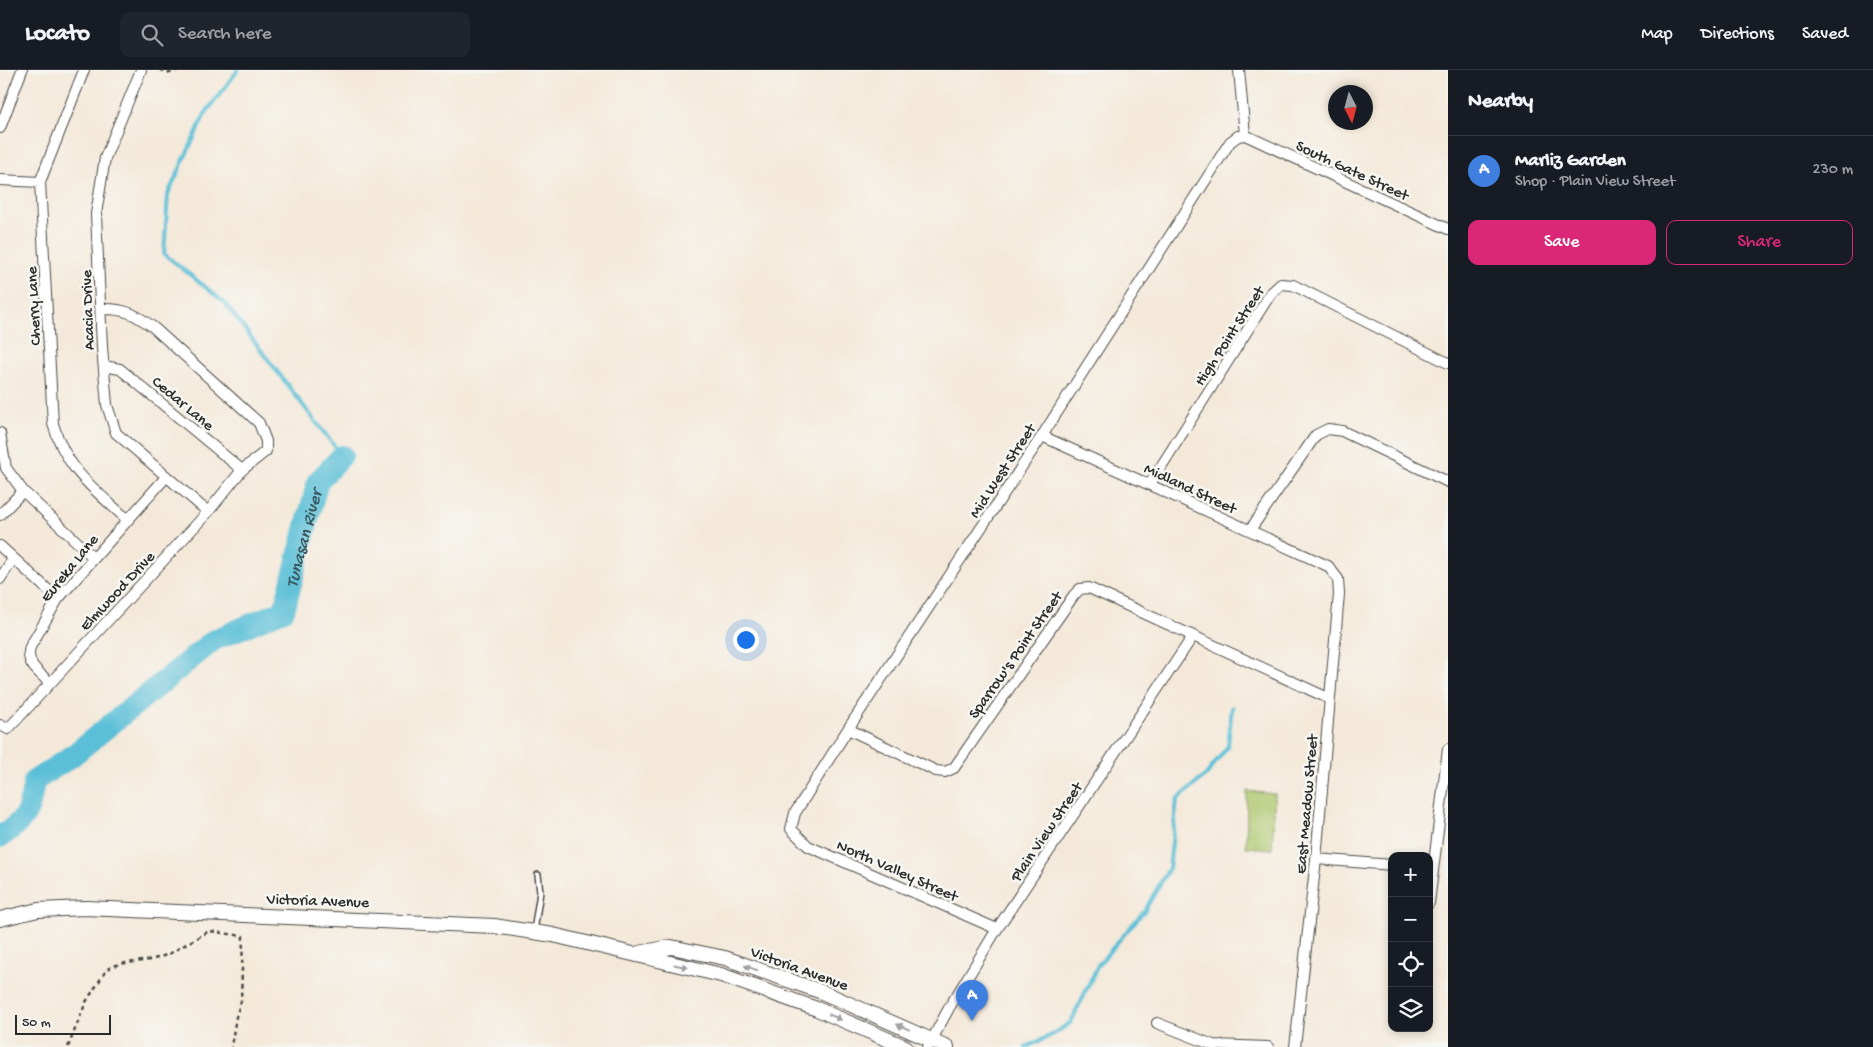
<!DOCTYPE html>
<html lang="en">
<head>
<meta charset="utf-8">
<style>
  :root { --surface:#171b24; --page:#20242c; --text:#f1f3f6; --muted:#9ea1a6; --line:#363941; --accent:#db2777 }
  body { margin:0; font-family:"Gochi Hand",sans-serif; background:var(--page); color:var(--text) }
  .controls { position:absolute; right:15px; bottom:15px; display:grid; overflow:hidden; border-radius:10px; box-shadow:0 2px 8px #0003 }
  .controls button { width:45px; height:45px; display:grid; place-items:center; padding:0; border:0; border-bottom:1px solid var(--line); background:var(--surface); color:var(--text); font:25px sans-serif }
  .compass { position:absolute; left:1328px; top:15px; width:45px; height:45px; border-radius:50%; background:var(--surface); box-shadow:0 2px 8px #0003; rotate:174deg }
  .scale { position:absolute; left:15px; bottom:12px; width:96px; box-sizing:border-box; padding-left:5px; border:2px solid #2b2b2b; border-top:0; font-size:14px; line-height:18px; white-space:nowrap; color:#2b2b2b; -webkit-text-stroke:4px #f6f6f2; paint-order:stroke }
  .you { position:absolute; left:745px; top:569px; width:18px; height:18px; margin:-12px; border:4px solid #fff; border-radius:50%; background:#1a73e8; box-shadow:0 0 0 8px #1a73e833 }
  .badge { display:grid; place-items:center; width:32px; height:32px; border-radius:50%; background:var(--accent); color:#fff; font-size:16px; font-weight:700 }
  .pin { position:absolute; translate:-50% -41px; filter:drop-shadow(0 1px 2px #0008) }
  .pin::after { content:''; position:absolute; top:26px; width:18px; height:15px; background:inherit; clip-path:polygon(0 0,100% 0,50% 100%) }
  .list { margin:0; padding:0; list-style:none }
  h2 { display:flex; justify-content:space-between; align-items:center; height:65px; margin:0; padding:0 20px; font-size:21px }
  h2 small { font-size:16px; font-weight:400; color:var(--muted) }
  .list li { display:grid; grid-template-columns:32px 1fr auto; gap:15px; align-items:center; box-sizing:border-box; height:70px; padding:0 20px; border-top:1px solid var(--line) }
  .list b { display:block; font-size:19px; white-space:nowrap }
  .list p { margin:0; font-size:16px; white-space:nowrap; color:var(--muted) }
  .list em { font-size:16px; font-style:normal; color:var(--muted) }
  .actions { display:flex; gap:10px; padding:15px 20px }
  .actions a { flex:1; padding:11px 0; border:1px solid var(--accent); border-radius:10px; text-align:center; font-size:18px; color:var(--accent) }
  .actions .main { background:var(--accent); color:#fff }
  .icon { flex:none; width:28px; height:28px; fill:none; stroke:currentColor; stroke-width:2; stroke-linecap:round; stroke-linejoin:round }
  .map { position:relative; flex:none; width:1448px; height:977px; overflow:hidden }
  header { display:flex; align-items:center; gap:30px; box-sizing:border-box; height:70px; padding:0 25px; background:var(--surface); border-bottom:1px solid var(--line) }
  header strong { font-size:24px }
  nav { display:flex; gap:28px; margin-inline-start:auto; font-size:18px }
  .search { width:350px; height:45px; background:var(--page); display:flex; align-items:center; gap:12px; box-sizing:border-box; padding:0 18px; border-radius:10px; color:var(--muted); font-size:19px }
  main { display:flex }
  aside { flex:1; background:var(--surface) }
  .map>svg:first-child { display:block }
  .green { fill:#adc66b; stroke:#6c784b }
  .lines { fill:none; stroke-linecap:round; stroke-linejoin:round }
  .stream { stroke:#5abfd7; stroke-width:4 }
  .river { stroke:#5abfd7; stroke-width:22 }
  .lane-casing { stroke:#494845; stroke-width:8 }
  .street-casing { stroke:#494845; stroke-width:12 }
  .secondary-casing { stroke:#494845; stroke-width:16 }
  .path { stroke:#494845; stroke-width:2.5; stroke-dasharray:4 4; stroke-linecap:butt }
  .lane { stroke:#fff; stroke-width:5 }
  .street { stroke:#fff; stroke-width:10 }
  .secondary { stroke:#fff; stroke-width:14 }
  .oneway { fill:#a0a0a0 }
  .labels { text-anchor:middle; stroke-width:5; stroke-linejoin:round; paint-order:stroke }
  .street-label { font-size:16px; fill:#2b2b2b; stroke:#f6f6f2 }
  .water-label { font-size:18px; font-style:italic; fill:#39575f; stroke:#f6f6f2 }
</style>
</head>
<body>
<header>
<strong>Locato</strong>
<div class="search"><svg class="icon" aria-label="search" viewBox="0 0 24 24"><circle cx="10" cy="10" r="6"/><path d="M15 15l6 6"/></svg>Search here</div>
<nav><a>Map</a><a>Directions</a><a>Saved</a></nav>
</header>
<main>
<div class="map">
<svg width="1448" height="977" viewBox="0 0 1448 977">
  <rect width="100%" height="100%" fill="#f6f6f2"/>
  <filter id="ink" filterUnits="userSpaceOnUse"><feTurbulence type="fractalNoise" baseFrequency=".02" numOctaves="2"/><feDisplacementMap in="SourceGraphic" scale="10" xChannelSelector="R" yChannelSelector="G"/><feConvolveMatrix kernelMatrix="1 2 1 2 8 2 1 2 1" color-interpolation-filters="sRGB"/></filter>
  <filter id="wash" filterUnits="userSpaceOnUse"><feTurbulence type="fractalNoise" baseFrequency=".0096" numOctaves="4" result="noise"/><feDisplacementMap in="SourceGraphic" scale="20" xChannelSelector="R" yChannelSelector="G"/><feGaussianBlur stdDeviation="1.12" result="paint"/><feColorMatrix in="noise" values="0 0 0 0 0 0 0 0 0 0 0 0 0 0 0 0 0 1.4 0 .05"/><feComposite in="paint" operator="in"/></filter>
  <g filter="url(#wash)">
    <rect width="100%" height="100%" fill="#f4e9d9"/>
    <path class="green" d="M1247,721L1275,724L1272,779L1246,777Z"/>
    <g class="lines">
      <path class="stream" d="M238,0L205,44L168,124L164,184L224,232L342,386
        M1026,977L1054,964L1071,952L1098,895L1145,840L1169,798L1177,730L1206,705L1228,676L1232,637"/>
      <path class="river" id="s1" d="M0,767C28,748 29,743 34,711L72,686L214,570L284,540L318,411L342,386"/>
    </g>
  </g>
  <g filter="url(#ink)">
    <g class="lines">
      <defs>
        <path id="lane" d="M534,861L540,822L538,805"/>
        <path id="street" d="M84,0L40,112L53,354C67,401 93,418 128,450
          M141,0L105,88L96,144L102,277L107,335L116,363L208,442
          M1239,0L1245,65
          M0,58L22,0
          M1245,65L1448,159
          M0,110L40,112
          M104,296L120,299L242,400
          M0,363L6,398L23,421L94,488
          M1042,366L1328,496L1338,509L1339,524L1316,789L1295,977
          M1150,414L1271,223L1281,214L1293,215L1448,293
          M0,445L23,421
          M1250,460L1316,365L1328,359L1342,361L1448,412
          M0,476L58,529
          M0,509L13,489
          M50,613C39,602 25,594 30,577L58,529L166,407
          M0,655L8,659L208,442L242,400L266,381V371L259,353L153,257C135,244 124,238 101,239
          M848,659L936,701L945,702L954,698L1074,525L1080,519L1089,518L1328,628
          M1316,789L1392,795
          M1429,833L1448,679
          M997,859L808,776L791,759L795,743L848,659L1042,366L1230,72L1238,66L1245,65
          M1157,953L1213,975L1268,977
          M928,977L949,938L997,859L1193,566"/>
        <path id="secondary" d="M0,849L38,840L86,838L494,856L553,865L721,905L817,939L905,977
          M639,883L671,877L725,888L822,922L947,977"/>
      </defs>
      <use href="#lane" class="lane-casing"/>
      <use href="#street" class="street-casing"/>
      <use href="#secondary" class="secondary-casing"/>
      <path class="path" d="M160,0L170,3L178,0
        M68,977L86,932L107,899L119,894L151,890L169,884L209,861L243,866L241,931L236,947L231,977"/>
      <use href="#lane" class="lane"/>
      <use href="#street" class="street"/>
      <use href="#secondary" class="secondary"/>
    </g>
    <defs><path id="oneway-solid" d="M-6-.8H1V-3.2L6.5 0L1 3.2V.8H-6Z" transform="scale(1.25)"/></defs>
    <g class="oneway">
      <use href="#oneway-solid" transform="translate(681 896) rotate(12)"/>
      <use href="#oneway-solid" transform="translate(751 898) rotate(-161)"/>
      <use href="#oneway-solid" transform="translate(835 947) rotate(23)"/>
      <use href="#oneway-solid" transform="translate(903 957) rotate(-157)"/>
    </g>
  </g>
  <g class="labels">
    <g class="street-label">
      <text transform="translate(1353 99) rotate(25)" y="6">South Gate Street</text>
      <text transform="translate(32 236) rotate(-93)" y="6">Cherry Lane</text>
      <text transform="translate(86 240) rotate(-92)" y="6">Acacia Drive</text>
      <text transform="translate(1228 265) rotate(-57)" y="6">High Point Street</text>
      <text transform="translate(184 332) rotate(40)" y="6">Cedar Lane</text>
      <text transform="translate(1001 400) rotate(-57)" y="6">Mid West Street</text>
      <text transform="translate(1191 417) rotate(25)" y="6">Midland Street</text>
      <text transform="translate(68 497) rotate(-51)" y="6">Eureka Lane</text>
      <text transform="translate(116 520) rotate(-47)" y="6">Elmwood Drive</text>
      <text transform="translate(1014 584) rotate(-55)" y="6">Sparrow's Point Street</text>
      <text transform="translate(1305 734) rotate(-85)" y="6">East Meadow Street</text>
      <text transform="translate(1045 761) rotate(-56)" y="6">Plain View Street</text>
      <text transform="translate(898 799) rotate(24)" y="6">North Valley Street</text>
      <text transform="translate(318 829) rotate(2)" y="6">Victoria Avenue</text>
      <text transform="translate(800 897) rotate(20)" y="6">Victoria Avenue</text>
    </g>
    <g class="water-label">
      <text dy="6" stroke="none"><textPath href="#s1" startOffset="448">Tunasan River</textPath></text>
    </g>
  </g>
</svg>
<div class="controls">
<button>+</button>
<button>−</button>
<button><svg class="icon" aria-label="locate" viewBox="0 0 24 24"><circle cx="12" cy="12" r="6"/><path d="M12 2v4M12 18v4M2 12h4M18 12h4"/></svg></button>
<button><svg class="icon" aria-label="layers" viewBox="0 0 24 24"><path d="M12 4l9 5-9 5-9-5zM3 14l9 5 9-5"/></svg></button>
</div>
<svg class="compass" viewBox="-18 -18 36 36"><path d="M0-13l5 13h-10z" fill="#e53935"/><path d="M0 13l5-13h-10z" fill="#9ea1a6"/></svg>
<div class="scale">50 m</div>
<div class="you"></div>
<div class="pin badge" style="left:972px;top:951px;background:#3f7fe0">A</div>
</div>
<aside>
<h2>Nearby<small></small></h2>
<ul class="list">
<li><span class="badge" style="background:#3f7fe0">A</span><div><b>Marliz Garden</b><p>Shop · Plain View Street</p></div><em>230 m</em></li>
</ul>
<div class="actions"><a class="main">Save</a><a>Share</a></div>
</aside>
</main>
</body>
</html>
